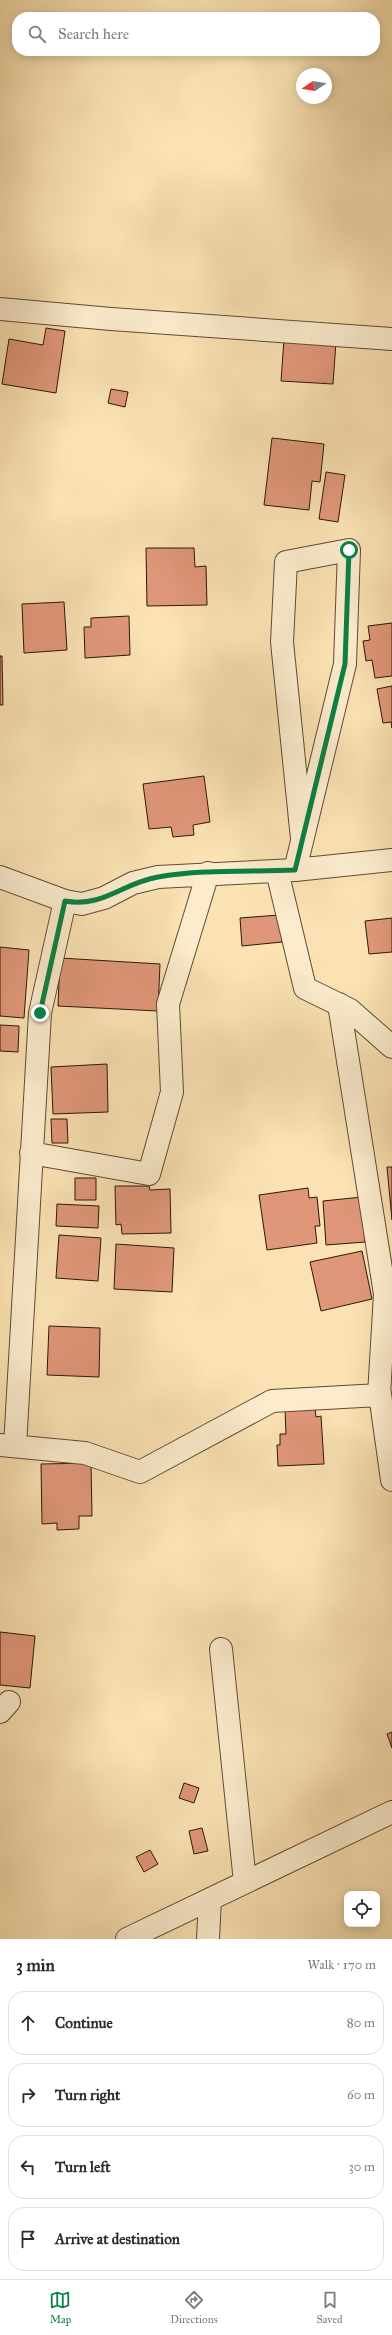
<!DOCTYPE html>
<html lang="en">
<head>
<meta charset="utf-8">
<style>
  :root { --surface:#fff; --page:#f7f7f7; --text:#2b2b33; --muted:#7c7c81; --line:#e1e1e2; --accent:#0b8043 }
  body { margin:0; font-family:"IM FELL Great Primer",serif; background:var(--page); color:var(--text) }
  .controls { position:absolute; right:12px; bottom:12px; display:grid; overflow:hidden; border-radius:8px; box-shadow:0 2px 10px #0003 }
  .controls button { width:36px; height:36px; display:grid; place-items:center; padding:0; border:0; border-bottom:1px solid var(--line); background:var(--surface); color:var(--text); font:20px sans-serif }
  .compass { position:absolute; left:296px; top:68px; width:36px; height:36px; border-radius:50%; background:var(--surface); box-shadow:0 2px 10px #0003; rotate:258deg }
  .stop { position:absolute; width:12px; height:12px; margin:-9px; border:3px solid #0b8043; border-radius:50%; background:#fff }
  .stop.end { background:#0b8043; border-color:#fff; box-shadow:0 1px 4px #0008 }
  .list { margin:0; padding:0; list-style:none }
  h2 { display:flex; justify-content:space-between; align-items:center; height:52px; margin:0; padding:0 16px; font-size:17px }
  h2 small { font-size:13px; font-weight:400; color:var(--muted) }
  .list li { display:grid; grid-template-columns:26px 1fr auto; gap:12px; align-items:center; box-sizing:border-box; height:64px; margin:0 8px 8px; padding:0 8px; border:1px solid var(--line); border-radius:16px }
  .list b { display:block; font-size:15px; white-space:nowrap }
  .list em { font-size:13px; font-style:normal; color:var(--muted) }
  .icon { flex:none; width:22px; height:22px; fill:none; stroke:currentColor; stroke-width:2; stroke-linecap:round; stroke-linejoin:round }
  .map { position:relative; flex:none; width:392px; height:1939px; overflow:hidden }
  .search { position:absolute; background:var(--surface); box-shadow:0 2px 10px #0003; left:12px; right:12px; top:12px; height:44px; display:flex; align-items:center; gap:10px; box-sizing:border-box; padding:0 14px; border-radius:16px; color:var(--muted); font-size:15px }
  .sheet { height:340px; background:var(--surface) }
  nav { display:flex; justify-content:space-around; align-items:center; box-sizing:border-box; height:56px; border-top:1px solid var(--line); background:var(--surface); font-size:11px; color:var(--muted) }
  nav a { display:grid; justify-items:center; gap:2px }
  nav .on { color:var(--accent) }
  .map>svg:first-child { display:block }
  .building { fill:#e09779; stroke:#2d160d }
  .lines { fill:none; stroke-linecap:round; stroke-linejoin:round }
  .street-casing { stroke:#604936; stroke-width:24 }
  .street { stroke:#fceccd; stroke-width:22 }
  .route { stroke:#0b8043; stroke-width:5 }
</style>
</head>
<body>
<div class="map">
<svg width="392" height="1939" viewBox="0 0 392 1939">
  <rect width="100%" height="100%" fill="#fae2b2"/>
  <filter id="stains"><feTurbulence type="fractalNoise" baseFrequency=".005" numOctaves="4"/><feColorMatrix values="0 0 0 0 .2 0 0 0 0 .09 0 0 0 0 .02 0 0 0 .5 -.17"/></filter>
  <radialGradient id="worn" r=".72"><stop offset=".6" stop-color="#630" stop-opacity="0"/><stop offset="1" stop-color="#630" stop-opacity=".3"/></radialGradient>
  <path class="building" d="M46,328L65,331L56,393L2,384L9,339L43,345Z
    M284,339L336,342L333,384L281,381Z
    M111,389L128,392L125,407L108,403Z
    M272,438L324,444L320,482L312,481L309,510L264,505Z
    M326,472L345,475L338,522L319,519Z
    M146,548H194L195,567L206,566L207,605L147,606Z
    M64,602L67,650L24,653L22,604Z
    M129,616L130,655L85,658L84,627H91V618Z
    M392,623V676L375,678L372,660L366,661L363,641L370,640L368,626Z
    M0,656H2L3,705H0Z
    M392,686V728L391,722L383,723L377,689Z
    M204,776L210,822L193,825L194,835L173,837L171,827L149,829L143,784Z
    M279,915L282,942L242,946L240,918Z
    M392,918V952L369,954L365,921Z
    M0,947L29,950L24,1018L0,1016Z
    M60,958L160,964L158,1011L58,1006Z
    M0,1025L19,1026L18,1052L0,1051Z
    M107,1064L108,1112L53,1114L51,1067Z
    M51,1119H67L68,1143H52Z
    M387,1167H392V1220Z
    M75,1178H96V1200H75Z
    M115,1186H149L150,1190L170,1189L171,1233L122,1234L121,1224L116,1225Z
    M308,1188L309,1198L317,1197L320,1226H315L317,1243L267,1250L259,1195Z
    M362,1197L365,1242L326,1245L323,1201Z
    M57,1204L99,1206L98,1228L56,1226Z
    M59,1235L101,1238L98,1281L56,1278Z
    M116,1244L174,1248L172,1292L114,1289Z
    M362,1251L372,1299L321,1311L310,1262Z
    M49,1326L100,1328L99,1377L47,1375Z
    M315,1408L316,1417L321,1416L324,1464L278,1466L277,1445H280V1434H286L285,1409Z
    M91,1463L92,1516H79V1529L57,1530V1523L42,1524L41,1464Z
    M0,1632L35,1636L30,1688L0,1685Z
    M392,1732V1748L387,1734Z
    M184,1783L199,1788L194,1803L179,1798Z
    M202,1828L208,1851L194,1854L189,1831Z
    M150,1850L158,1864L144,1872L136,1857Z"/>
  <g class="lines">
    <defs>
      <path id="street" d="M0,309L111,319L392,339
        M295,870L345,664L349,550L286,562L282,642L302,839
        M277,871L305,988L350,1010L392,1047
        M0,877L65,901L82,904L104,898L133,883L158,877L295,870L392,860
        M31,1153L149,1174L172,1092L168,1004L208,873
        M379,1387L392,1480
        M0,1445L85,1453L140,1472L272,1401L379,1395L385,1294L339,1004
        M15,1446L40,1013L65,901
        M221,1649L245,1882
        M0,1712L9,1702
        M127,1939L392,1812
        M208,1939L210,1899"/>
    </defs>
    <use href="#street" class="street-casing"/>
    <use href="#street" class="street"/>
  </g>
  <g class="lines">
    <path class="route" d="M40,1013L65,901C103,908 122,883 158,877C202,869 250,872 295,870L345,664L349,550"/>
  </g>
  <rect width="100%" height="100%" filter="url(#stains)"/>
  <rect width="100%" height="100%" fill="url(#worn)"/>
</svg>
<div class="controls">
<button><svg class="icon" aria-label="locate" viewBox="0 0 24 24"><circle cx="12" cy="12" r="6"/><path d="M12 2v4M12 18v4M2 12h4M18 12h4"/></svg></button>
</div>
<svg class="compass" viewBox="-18 -18 36 36"><path d="M0-13l5 13h-10z" fill="#e53935"/><path d="M0 13l5-13h-10z" fill="#7c7c81"/></svg>
<div class="stop" style="left:349px;top:550px"></div>
<div class="stop end" style="left:40px;top:1013px"></div>
<div class="search"><svg class="icon" aria-label="search" viewBox="0 0 24 24"><circle cx="10" cy="10" r="6"/><path d="M15 15l6 6"/></svg>Search here</div>
</div>
<section class="sheet">
<h2>3 min<small>Walk · 170 m</small></h2>
<ul class="list">
<li><svg class="icon" aria-label="ahead" viewBox="0 0 24 24"><path d="M12 20V5M6 11l6-6 6 6"/></svg><div><b>Continue</b></div><em>80 m</em></li>
<li><svg class="icon" aria-label="right" viewBox="0 0 24 24"><path d="M7 20v-9h11M14 6l5 5-5 5"/></svg><div><b>Turn right</b></div><em>60 m</em></li>
<li><svg class="icon" aria-label="left" viewBox="0 0 24 24"><path d="M17 20v-9H6M10 6l-5 5 5 5"/></svg><div><b>Turn left</b></div><em>30 m</em></li>
<li><svg class="icon" aria-label="arrive" viewBox="0 0 24 24"><path d="M6 21V4h12l-3 4 3 4H6"/></svg><div><b>Arrive at destination</b></div></li>
</ul>
</section>
<nav>
<a class="on"><svg class="icon" aria-label="map" viewBox="0 0 24 24"><path d="M3 6l6-2 6 2 6-2v14l-6 2-6-2-6 2zM9 4v14M15 6v14"/></svg>Map</a>
<a><svg class="icon" aria-label="directions" viewBox="0 0 24 24"><path d="M12 3l9 9-9 9-9-9zM9 14v-3h6M13 9l2 2-2 2"/></svg>Directions</a>
<a><svg class="icon" aria-label="saved" viewBox="0 0 24 24"><path d="M7 4h10v16l-5-4-5 4z"/></svg>Saved</a>
</nav>
</body>
</html>
